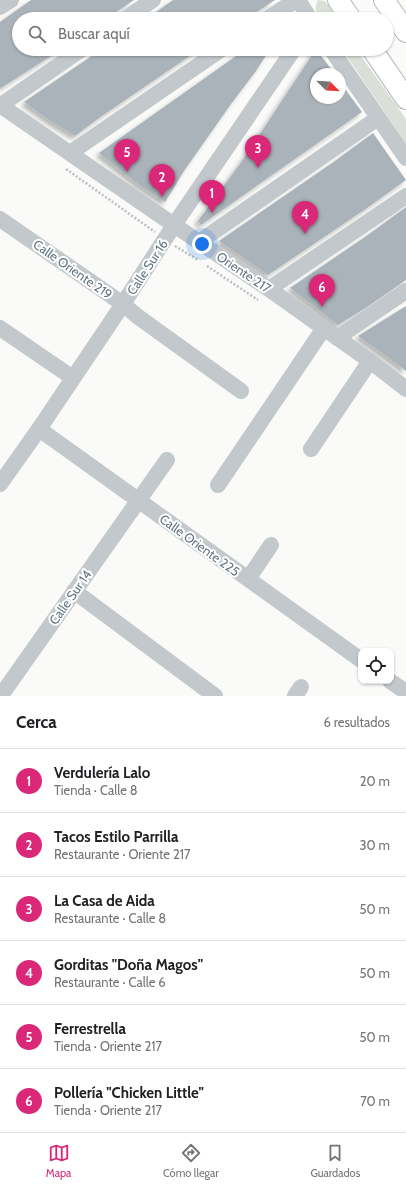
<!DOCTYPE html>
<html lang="es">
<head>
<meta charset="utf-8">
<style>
  :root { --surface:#fff; --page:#f2f2f2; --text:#202124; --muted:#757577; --line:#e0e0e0; --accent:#db2777 }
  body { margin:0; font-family:Cabin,sans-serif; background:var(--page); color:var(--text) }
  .controls { position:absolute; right:12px; bottom:12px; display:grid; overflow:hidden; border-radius:8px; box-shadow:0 1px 3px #0004 }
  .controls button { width:36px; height:36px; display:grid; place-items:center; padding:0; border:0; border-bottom:1px solid var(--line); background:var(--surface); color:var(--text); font:20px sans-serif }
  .compass { position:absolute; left:310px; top:68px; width:36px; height:36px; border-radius:50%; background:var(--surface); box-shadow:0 1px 3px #0004; rotate:114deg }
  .you { position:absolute; left:202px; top:244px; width:14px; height:14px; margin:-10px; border:3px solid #fff; border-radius:50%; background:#1a73e8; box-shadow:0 0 0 6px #1a73e833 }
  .badge { display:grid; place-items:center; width:26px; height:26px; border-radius:50%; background:var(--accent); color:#fff; font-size:13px; font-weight:700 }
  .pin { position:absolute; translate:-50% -33px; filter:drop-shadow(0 1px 2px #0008) }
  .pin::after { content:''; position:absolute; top:21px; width:14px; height:12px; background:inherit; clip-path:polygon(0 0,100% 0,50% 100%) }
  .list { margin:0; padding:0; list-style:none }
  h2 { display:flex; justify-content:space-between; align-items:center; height:52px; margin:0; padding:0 16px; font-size:17px }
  h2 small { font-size:13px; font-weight:400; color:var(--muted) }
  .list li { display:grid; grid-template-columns:26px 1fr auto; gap:12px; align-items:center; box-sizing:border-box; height:64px; padding:0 16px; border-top:1px solid var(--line) }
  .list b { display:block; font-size:15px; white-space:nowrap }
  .list p { margin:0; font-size:13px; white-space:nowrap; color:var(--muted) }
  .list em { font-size:13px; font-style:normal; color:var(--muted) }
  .icon { flex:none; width:22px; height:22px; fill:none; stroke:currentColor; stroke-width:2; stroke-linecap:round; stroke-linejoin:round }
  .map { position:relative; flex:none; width:406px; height:696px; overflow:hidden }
  .search { position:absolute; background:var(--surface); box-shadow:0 1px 3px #0004; left:12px; right:12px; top:12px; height:44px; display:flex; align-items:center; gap:10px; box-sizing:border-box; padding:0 14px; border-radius:22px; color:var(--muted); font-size:15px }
  .sheet { height:436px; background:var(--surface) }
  nav { display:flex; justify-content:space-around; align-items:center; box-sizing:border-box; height:56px; border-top:1px solid var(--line); background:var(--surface); font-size:11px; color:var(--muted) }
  nav a { display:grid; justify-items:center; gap:2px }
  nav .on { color:var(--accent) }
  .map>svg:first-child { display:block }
  .green { fill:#dadfd7 }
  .building { fill:#aab3b9; filter:url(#shadow) }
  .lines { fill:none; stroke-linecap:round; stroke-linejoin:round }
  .major-casing { stroke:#b5babe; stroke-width:22 }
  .path { stroke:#bbbfc2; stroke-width:2.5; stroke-dasharray:2 2; stroke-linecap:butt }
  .minor { stroke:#c3c8cc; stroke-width:16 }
  .major { stroke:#fff; stroke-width:20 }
  .labels { text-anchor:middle; stroke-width:4; stroke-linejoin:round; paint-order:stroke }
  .street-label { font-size:13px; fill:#657683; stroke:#fff }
</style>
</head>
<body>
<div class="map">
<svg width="406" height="696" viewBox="0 0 406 696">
  <defs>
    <filter id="shadow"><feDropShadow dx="-3.5" dy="3.5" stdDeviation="2" flood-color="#0004"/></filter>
  </defs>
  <rect width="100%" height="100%" fill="#fafaf8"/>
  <path class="green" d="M318,0L325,1L339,19H320C316,14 314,6 318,0Z
    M342,49H356L406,119V144Z"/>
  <path class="building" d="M31,0H134L106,19H19V49H62L1,88L0,87V22Z
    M173,0H275L246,19H146Z
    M102,49H200L99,118L75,136L49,120L24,102Z
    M246,49H270L256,71L231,104L184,171L165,202L139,185L99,153Z
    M316,49L335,74H316V98H340V82L362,112L201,225L198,221L242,161Z
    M373,133L406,180L367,208L268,275L219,241L335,161Z
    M406,207V280L367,307L338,325L290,288L365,237Z
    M406,306V371L386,356L358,336Z"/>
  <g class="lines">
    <defs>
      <path id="major" d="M338,0L351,19
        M384,0L406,32
        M372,49L406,99"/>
    </defs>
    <use href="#major" class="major-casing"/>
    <path class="path" d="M248,19L253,16
      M66,169L155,232
      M175,246L198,260
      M207,266L258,300"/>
    <path class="minor" d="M298,0L310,19
      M0,7L11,0
      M125,19L153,0
      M267,19L296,0
      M331,49L406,158
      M0,105L174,225L269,289L370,361L406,389
      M1,105L82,49
      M70,153L222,49
      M0,219L123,304L137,316L241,391
      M199,242L378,118
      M269,289L406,196
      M0,328L73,378
      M337,338L406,291
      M39,429L361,660
      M311,449L370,361
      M0,484L39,429L123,304L174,225L294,49
      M218,485L324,328
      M248,579L271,545
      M74,591L215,696
      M390,681L406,692
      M2,694L167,460
      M295,696L301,687"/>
    <use href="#major" class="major"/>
  </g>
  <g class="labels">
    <g class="street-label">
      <text transform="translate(147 267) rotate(-57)" y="5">Calle Sur 16</text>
      <text transform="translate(73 269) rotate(35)" y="5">Calle Oriente 219</text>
      <text transform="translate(244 272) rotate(34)" y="5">Oriente 217</text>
      <text transform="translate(200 545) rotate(36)" y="5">Calle Oriente 225</text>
      <text transform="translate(70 597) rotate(-55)" y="5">Calle Sur 14</text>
    </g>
  </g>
</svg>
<div class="controls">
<button><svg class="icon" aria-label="locate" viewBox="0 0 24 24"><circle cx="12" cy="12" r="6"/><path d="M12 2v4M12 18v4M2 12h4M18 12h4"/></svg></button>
</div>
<svg class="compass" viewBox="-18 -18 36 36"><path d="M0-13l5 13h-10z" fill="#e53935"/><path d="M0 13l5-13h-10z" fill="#757577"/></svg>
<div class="you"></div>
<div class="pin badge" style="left:212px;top:213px">1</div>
<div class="pin badge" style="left:162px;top:197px">2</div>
<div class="pin badge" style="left:258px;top:168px">3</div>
<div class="pin badge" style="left:305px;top:234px">4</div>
<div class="pin badge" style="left:127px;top:172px">5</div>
<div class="pin badge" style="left:322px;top:307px">6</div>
<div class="search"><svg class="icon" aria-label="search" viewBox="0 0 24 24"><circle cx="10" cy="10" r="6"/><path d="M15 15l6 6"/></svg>Buscar aquí</div>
</div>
<section class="sheet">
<h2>Cerca<small>6 resultados</small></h2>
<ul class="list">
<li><span class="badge">1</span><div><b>Verdulería Lalo</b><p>Tienda · Calle 8</p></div><em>20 m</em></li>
<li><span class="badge">2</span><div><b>Tacos Estilo Parrilla</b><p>Restaurante · Oriente 217</p></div><em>30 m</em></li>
<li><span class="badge">3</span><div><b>La Casa de Aida</b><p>Restaurante · Calle 8</p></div><em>50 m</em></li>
<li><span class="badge">4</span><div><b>Gorditas &quot;Doña Magos&quot;</b><p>Restaurante · Calle 6</p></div><em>50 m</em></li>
<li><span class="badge">5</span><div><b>Ferrestrella</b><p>Tienda · Oriente 217</p></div><em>50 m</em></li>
<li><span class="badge">6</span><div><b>Pollería &quot;Chicken Little&quot;</b><p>Tienda · Oriente 217</p></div><em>70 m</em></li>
</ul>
</section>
<nav>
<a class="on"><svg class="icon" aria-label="map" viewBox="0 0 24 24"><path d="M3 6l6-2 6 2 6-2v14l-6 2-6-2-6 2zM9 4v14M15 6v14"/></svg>Mapa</a>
<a><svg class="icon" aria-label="directions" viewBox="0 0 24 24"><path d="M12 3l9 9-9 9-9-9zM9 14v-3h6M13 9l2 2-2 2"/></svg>Cómo llegar</a>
<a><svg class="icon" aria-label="saved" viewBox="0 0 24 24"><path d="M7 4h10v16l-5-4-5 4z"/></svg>Guardados</a>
</nav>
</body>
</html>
